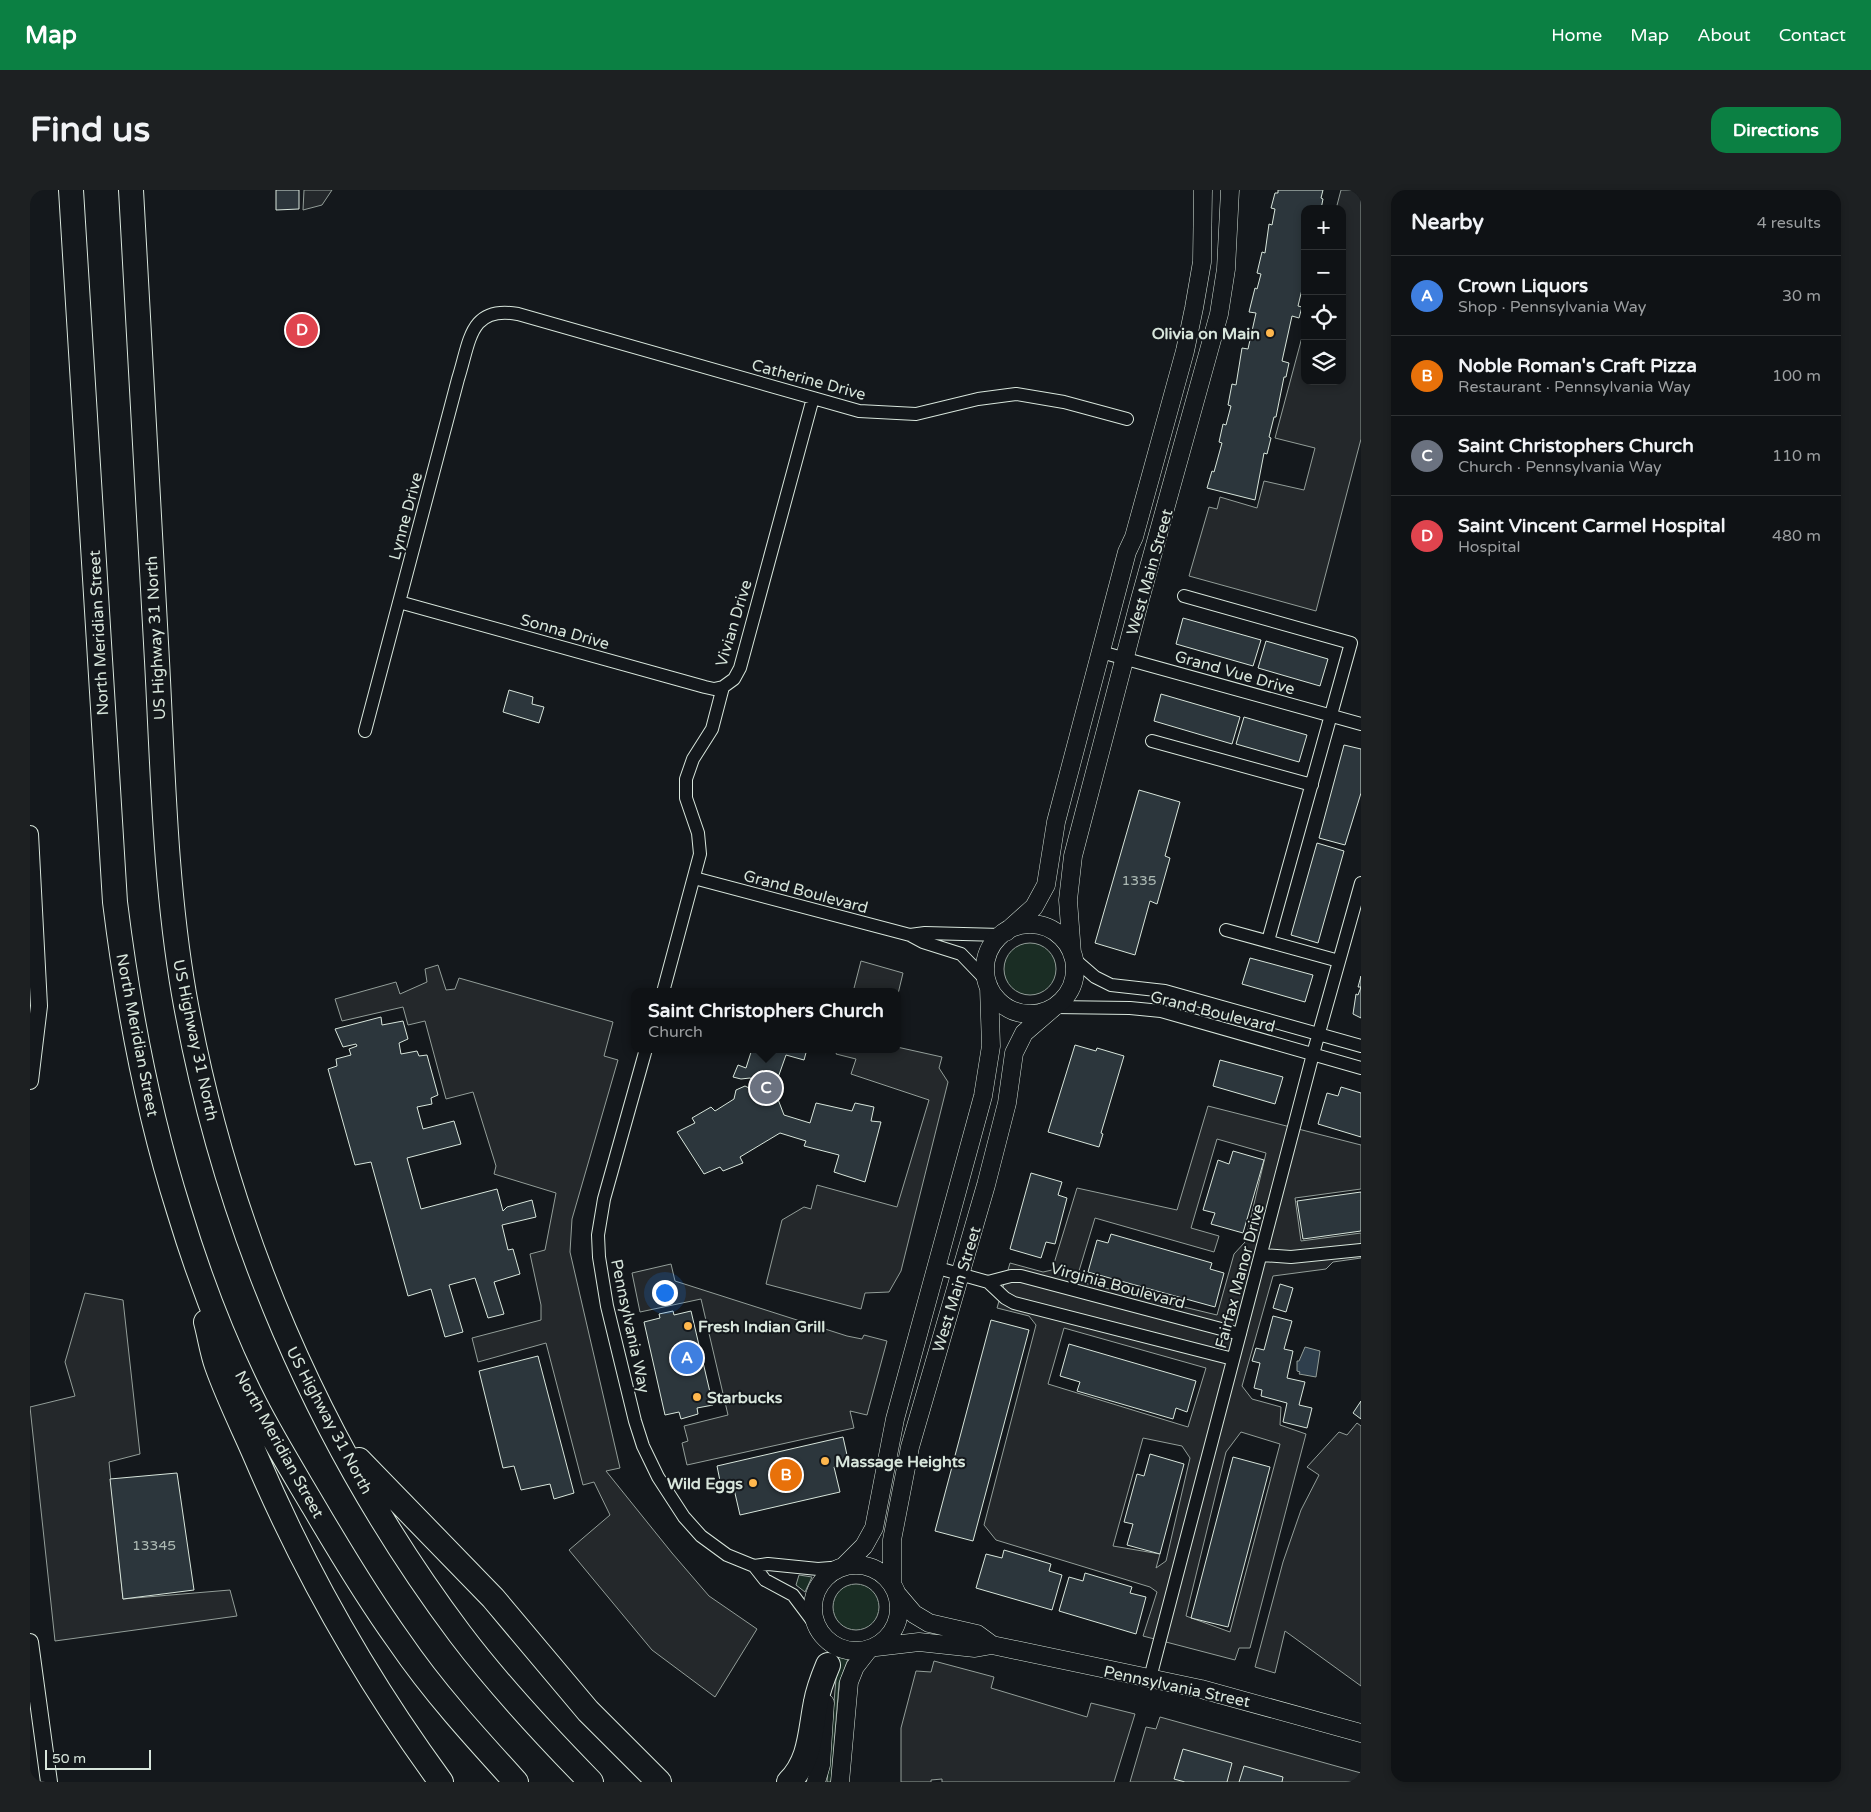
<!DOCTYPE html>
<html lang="en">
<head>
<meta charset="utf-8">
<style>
  :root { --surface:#0f1215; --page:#1d2022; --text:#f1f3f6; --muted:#9b9ea0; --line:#2f3234; --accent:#0b8043 }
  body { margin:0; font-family:"Varela Round",sans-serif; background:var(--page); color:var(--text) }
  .controls { position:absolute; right:15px; top:15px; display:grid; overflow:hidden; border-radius:10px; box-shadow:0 2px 8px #0003 }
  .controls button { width:45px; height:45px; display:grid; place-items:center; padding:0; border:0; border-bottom:1px solid var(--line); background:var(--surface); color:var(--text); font:25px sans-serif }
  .scale { position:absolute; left:15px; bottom:12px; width:106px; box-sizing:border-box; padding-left:5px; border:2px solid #d8e6dc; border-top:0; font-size:14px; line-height:18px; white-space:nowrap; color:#d8e6dc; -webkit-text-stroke:4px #14181c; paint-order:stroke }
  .you { position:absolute; left:634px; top:1102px; width:18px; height:18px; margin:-12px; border:4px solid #fff; border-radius:50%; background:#1a73e8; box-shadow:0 0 0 8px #1a73e833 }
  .badge { display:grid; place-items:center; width:32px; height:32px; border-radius:50%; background:var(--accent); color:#fff; font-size:16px; font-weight:700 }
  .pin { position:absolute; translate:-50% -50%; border:2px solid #fff; box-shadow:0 1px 5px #0006 }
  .popup { position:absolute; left:601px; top:798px; width:270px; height:65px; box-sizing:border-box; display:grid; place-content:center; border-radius:10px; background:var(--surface); filter:drop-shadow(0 1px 4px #0005); font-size:16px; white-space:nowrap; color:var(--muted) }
  .popup b { font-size:19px; color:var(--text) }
  .popup::after { content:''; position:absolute; left:50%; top:100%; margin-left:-10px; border:10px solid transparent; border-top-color:var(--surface) }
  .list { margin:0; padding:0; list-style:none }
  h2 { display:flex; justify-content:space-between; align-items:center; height:65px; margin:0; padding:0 20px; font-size:21px }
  h2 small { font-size:16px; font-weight:400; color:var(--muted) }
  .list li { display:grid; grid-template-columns:32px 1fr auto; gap:15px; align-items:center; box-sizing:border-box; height:80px; padding:0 20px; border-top:1px solid var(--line) }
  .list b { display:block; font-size:19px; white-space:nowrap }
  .list p { margin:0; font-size:16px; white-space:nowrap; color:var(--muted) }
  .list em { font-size:16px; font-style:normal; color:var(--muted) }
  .icon { flex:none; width:28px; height:28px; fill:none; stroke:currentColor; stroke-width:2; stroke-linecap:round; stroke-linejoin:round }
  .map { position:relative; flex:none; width:1331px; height:1592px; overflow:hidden; border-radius:15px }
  header { display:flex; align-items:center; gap:30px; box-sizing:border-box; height:70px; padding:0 25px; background:var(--accent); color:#fff }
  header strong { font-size:24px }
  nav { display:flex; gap:28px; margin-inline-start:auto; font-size:18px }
  .intro { display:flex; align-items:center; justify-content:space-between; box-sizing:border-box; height:120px; padding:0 30px }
  h1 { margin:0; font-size:35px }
  .button { padding:12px 22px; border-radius:15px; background:var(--accent); color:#fff; font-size:18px; font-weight:700 }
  main { display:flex; gap:30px; padding:0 30px }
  aside { flex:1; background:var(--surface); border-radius:15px; box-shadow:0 2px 8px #0003 }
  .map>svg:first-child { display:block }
  .green { fill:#1a2d24; stroke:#939e99 }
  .parking { fill:#24282b; stroke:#939e99; fill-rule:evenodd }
  .water { fill:#2f3f4d; stroke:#939e99 }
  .building { fill:#2c363c; stroke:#d8e6dc }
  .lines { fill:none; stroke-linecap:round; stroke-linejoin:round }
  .minor-casing { stroke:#d8e6dc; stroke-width:14 }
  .tertiary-casing { stroke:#d8e6dc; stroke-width:18 }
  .secondary-casing { stroke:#d8e6dc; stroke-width:19 }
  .motorway-casing { stroke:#d8e6dc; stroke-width:26 }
  .minor { stroke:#14181c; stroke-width:12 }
  .tertiary { stroke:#14181c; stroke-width:16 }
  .secondary { stroke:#14181c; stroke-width:18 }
  .motorway { stroke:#14181c; stroke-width:24 }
  .poi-dot { fill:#ffb74d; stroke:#14181c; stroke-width:2 }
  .labels { text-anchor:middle; stroke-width:4; stroke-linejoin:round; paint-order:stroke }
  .number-label { font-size:14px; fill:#adbab4 }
  .poi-label { font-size:16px; font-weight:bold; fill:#d8e6dc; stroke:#14181c; text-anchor:start }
  .street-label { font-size:16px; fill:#d8e6dc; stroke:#14181c }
</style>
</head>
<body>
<header>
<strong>Map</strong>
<nav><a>Home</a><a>Map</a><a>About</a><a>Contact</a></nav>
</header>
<div class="intro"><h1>Find us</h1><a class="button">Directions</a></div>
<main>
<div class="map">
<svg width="1331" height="1592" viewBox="0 0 1331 1592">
  <rect width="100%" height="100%" fill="#14181c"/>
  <path class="green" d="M974 779a26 26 0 1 1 52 0a26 26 0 1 1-52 0Z
    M769,1385L782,1387L775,1402L766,1395Z
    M803 1417a23 23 0 1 1 46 0a23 23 0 1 1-46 0Z
    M808,1466L818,1469L809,1493L801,1592H797Z"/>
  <path class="parking" d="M274,0H302L292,15L273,20Z
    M1311,0H1331V249L1286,421L1159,386L1179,317L1187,319L1190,307L1227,318L1234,291L1274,300L1285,258L1245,248L1275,136V191H1312V19H1306Z
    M831,771L873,783L867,808V802H823Z
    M408,775L416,800L425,799L429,788L583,832L574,866L588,870L542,1029L540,1062L590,1278L576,1281L642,1363L679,1406L727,1439L685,1507L622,1460L539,1360L580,1325L564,1292L553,1295L516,1153L448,1172L442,1148L511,1130V1115L500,1064L515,1060L526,1003L464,984L466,976L443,902L416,909L395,831L378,835L373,817L312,831L305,809L366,792L370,804L397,792L395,779Z
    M867,857L912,867L909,878L918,892L871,1081L859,1102L835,1103L831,1119L736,1094L752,1030L774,1017L781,1019L787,995L867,1017L899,910L821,884L826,869L806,864L808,859H867Z
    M1178,916L1331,955V999L1265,1008L1271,1051L1331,1043V1068L1303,1072L1296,1079L1243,1086L1212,1196L1222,1209L1251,1217L1250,1235L1276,1244L1220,1458H1209L1205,1470L1113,1446L1127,1402L1120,1397L966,1350L954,1335L1006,1135L999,1126L967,1118L980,1073L1013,1082L1022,1080L1047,998L1147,1020ZM1187,949L1236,963L1215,1052L1204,1064L1187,1125L1046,1091L1065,1028L1184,1062L1189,1046L1161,1038ZM1034,1138L1176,1178L1158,1237L1018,1194ZM1211,1242L1250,1254L1200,1442L1156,1426L1196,1262ZM1113,1248L1152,1256L1160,1268L1136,1371L1126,1378L1130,1364L1083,1356Z
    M641,1074L645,1091L817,1146L832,1149L834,1145L857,1151L837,1225L820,1221L824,1238L657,1275L652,1253L658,1251L654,1236L698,1225L671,1109L610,1122L602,1083Z
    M55,1103L93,1110L110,1264L79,1272L93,1409L200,1400L207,1426L25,1451L0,1217L45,1206L35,1172Z
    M1327,1233L1331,1236V1496L1255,1441L1245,1483L1225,1477L1253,1372L1271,1320L1289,1285L1277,1277L1309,1242L1317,1245Z
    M904,1471L964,1487L961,1498L1057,1527L1061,1513L1105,1524L1084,1592H912V1589L901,1590V1592H871V1538L886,1481L901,1482Z
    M1130,1527L1331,1583V1592H1100L1116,1537L1126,1539Z"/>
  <path class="water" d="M1275,1157L1290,1161L1286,1187L1269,1184L1270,1182L1267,1181V1171H1269Z"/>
  <path class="building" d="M246,0H269V19L246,20Z
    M1248,0H1293L1291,8L1293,9L1291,19H1275V87L1268,116L1272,117L1269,128L1262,126L1252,171L1259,173L1256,187H1254L1246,227H1244L1239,247L1241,248L1237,264L1234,263L1225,310L1177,298L1182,281L1184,282L1192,253L1189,252L1193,234L1196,235L1201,216L1198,215L1202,194L1206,195L1212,158L1218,159L1226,123L1219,122L1225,98L1227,99L1231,84L1227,83L1232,62L1235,63L1239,34L1242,35L1245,19L1241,18L1245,3H1248Z
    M1153,428L1231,450L1223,476L1146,454Z
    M1236,451L1298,469L1290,496L1228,478Z
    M479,500L503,507L502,514L514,517L509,533L473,522Z
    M1131,504L1210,527L1202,554L1124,531Z
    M1214,527L1277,545L1269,572L1206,554Z
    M1314,555L1331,559V603L1315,655L1289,648Z
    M1109,600L1150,612L1135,666L1140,668L1127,714L1120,711L1105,765L1065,753Z
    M1287,653L1314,661L1288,753L1261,745Z
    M1220,768L1283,785L1275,812L1212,794Z
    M1331,786V828L1323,824L1326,804L1328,805L1331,797H1328Z
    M351,827L352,835L373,831L378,849L369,853L371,864L387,861L389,866L397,865L408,905L401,908L402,914L387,917L393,939L424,931L431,954L377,968L391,1019L467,999L473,1021L477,1017L502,1010L506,1027L472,1035L478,1060L483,1059L490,1084L464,1092L474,1124L458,1128L445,1088L419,1095L433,1142L415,1147L401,1099L378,1106L341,972L325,975L298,879L307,876L306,869L321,865L319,859L327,856L326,854L313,857L305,839Z
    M1045,855L1066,861L1067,858L1094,866L1071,943L1073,944L1069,957L1018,942Z
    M722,859H777L774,870L756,865L744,899L754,925L780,933L786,913L822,921L825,913L844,917L841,931L851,932L835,992L804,982L809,965L774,956L776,951L750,943L710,967L713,973L693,981L690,977L674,984L647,942L665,933L662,928L681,917L685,921L704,909L706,900L715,896L727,902L730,893L720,888L711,889L703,887L708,875L716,878Z
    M1190,870L1253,887L1245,914L1183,896Z
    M1311,897L1331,903V947L1288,934L1297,903L1308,906Z
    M1203,961L1234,970L1213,1043L1181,1034L1185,1023L1173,1020L1188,970L1199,974Z
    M1001,983L1032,992L1028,1005L1037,1008L1025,1054L1016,1052L1011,1068L980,1059Z
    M1331,1002V1041L1273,1049L1267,1011Z
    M1081,1044L1182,1073L1180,1079L1194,1083L1185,1117L1058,1082L1067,1050L1078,1053Z
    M1250,1094L1263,1098L1256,1122L1243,1118Z
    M643,1121L644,1125L661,1121L683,1215L667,1218L668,1224L651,1229L649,1222L635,1225L614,1132L630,1128L629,1124Z
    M1243,1126L1262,1131L1254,1159L1263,1161L1257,1188L1275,1192L1269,1215L1282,1218L1277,1238L1253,1232L1257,1213L1231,1206L1232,1200L1224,1198L1230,1173L1222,1171L1226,1158L1234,1160Z
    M961,1130L999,1140L943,1351L905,1341Z
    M1039,1154L1166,1191L1157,1222L1146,1218L1143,1229L1047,1201L1050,1192L1030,1186Z
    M508,1166L544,1303L524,1309L520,1294L491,1300L484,1276L473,1278L449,1181Z
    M1331,1211V1229L1323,1223Z
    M813,1247L819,1274L804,1277L810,1302L710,1325L704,1299L692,1301L687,1276Z
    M1120,1264L1154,1274L1130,1364L1097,1355L1103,1334L1094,1332L1107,1284L1114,1286Z
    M1203,1267L1240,1277L1198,1437L1161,1428Z
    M147,1283L164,1400L93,1409L80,1289Z
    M974,1360L1021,1374L1019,1381L1032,1385L1022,1420L946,1398L956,1364L972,1368Z
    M1055,1383L1102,1397L1100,1403L1116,1407L1106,1444L1029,1421L1039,1387L1053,1391Z
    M1153,1559L1202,1573L1197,1592H1155L1144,1589Z
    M1214,1576L1253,1587L1252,1592H1209Z"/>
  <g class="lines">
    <defs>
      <path id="minor" d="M1154,406L1321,453L1238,751
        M369,412L675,497L684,499L693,497
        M1071,462L1331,534
        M335,541L428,189C440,152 439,115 488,124L829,221L886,224L948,209L986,204L1034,212L1097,229
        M1122,551L1282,595
        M664,688L880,745L893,752L931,764L957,791
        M1196,740L1309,771
        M880,745L895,743L971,745
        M1043,768L1065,787L1081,795L1135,801L1331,856
        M633,802L670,664L668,643L656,608V589L663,569L682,539L693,497L704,489L710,478L783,208
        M1024,817L1100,818L1131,821L1331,878
        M616,859L574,1009L568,1045L569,1067L577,1116L605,1231L613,1256L628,1287L654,1327L671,1346L697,1365L724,1376L738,1374L788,1379L813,1377
        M1231,1065L1261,1067L1331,1060
        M908,1078L958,1092L975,1108L984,1113L1203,1169
        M958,1092L981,1086H991L1210,1144
        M724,1376L735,1390L763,1405L787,1437
        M1120,1488L1283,864L1331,693"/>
      <path id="tertiary" d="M0,644L9,816L0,891
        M0,1452L19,1592"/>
      <path id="secondary" d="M955 779a45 45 0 1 1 90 0a45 45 0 1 1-90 0Z
        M976,742L1004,717L1016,695L1026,632L1097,362L1104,347L1155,161L1164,118L1172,72L1173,0
        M1042,764L1038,710L1043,666L1109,413L1189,124L1196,79L1200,0
        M783 1418a43 43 0 1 1 86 0a43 43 0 1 1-86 0Z
        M814,1376L834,1356L844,1338L865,1229L953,906L961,856L959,797
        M862,1394V1350L880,1257L956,995L977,913L984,863L994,843L1023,818
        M867,1404L884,1424L899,1433L947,1444L962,1455
        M846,1457L889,1452L945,1458L962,1455L1171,1499L1331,1543
        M786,1592L791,1575L795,1513
        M810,1592L819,1492L825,1477L839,1459"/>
      <path id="motorway" d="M41,0L85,712C98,817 117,920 149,1021C169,1087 194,1153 225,1214C243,1249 264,1283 284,1317C311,1363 338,1408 369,1451C403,1501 445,1547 486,1592
        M101,0C109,157 118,314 127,471C133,582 135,694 154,804C195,1036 289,1256 430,1444C470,1497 515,1545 561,1592
        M176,1132C180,1147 182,1162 187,1176C198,1207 213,1237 226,1267C275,1382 337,1491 411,1592
        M329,1270L463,1408L558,1521L629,1592
        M759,1592C781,1570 780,1541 786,1512C788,1500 793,1487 798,1475"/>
    </defs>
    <use href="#minor" class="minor-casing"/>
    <use href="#tertiary" class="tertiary-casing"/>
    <use href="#secondary" class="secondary-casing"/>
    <use href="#motorway" class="motorway-casing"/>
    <use href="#minor" class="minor"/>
    <use href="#tertiary" class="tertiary"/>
    <use href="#secondary" class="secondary"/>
    <use href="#motorway" class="motorway"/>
  </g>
  <g class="poi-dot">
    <circle cx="1240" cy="143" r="5"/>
    <circle cx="658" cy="1136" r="5"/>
    <circle cx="667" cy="1207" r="5"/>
    <circle cx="795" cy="1271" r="5"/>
    <circle cx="723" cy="1293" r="5"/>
  </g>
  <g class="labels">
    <g class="number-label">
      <text x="1109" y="695">1335</text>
      <text x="124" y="1360">13345</text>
    </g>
    <g class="poi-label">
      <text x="1230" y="149" text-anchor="end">Olivia on Main</text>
      <text x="668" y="1142">Fresh Indian Grill</text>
      <text x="677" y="1213">Starbucks</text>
      <text x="805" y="1277">Massage Heights</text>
      <text x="713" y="1299" text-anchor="end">Wild Eggs</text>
    </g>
    <g class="street-label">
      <text transform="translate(779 189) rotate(15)" y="6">Catherine Drive</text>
      <text transform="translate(375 326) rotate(-75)" y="6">Lynne Drive</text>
      <text transform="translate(1119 382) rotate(-74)" y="6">West Main Street</text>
      <text transform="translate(703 433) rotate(-73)" y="6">Vivian Drive</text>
      <text transform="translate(535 441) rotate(16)" y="6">Sonna Drive</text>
      <text transform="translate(68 443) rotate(-93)" y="6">North Meridian Street</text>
      <text transform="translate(125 448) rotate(-93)" y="6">US Highway 31 North</text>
      <text transform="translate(1205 482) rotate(16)" y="6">Grand Vue Drive</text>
      <text transform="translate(776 701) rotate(15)" y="6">Grand Boulevard</text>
      <text transform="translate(1183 821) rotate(14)" y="6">Grand Boulevard</text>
      <text transform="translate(108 845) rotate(79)" y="6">North Meridian Street</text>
      <text transform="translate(166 850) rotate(78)" y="6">US Highway 31 North</text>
      <text transform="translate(1209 1086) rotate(-75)" y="6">Fairfax Manor Drive</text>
      <text transform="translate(1088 1095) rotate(15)" y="6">Virginia Boulevard</text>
      <text transform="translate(926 1099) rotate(-73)" y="6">West Main Street</text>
      <text transform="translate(601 1136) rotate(78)" y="6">Pennsylvania Way</text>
      <text transform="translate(300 1230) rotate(62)" y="6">US Highway 31 North</text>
      <text transform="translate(250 1254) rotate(61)" y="6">North Meridian Street</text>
      <text transform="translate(1147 1496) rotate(12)" y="6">Pennsylvania Street</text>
    </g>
  </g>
</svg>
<div class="controls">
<button>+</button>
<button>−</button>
<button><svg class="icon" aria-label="locate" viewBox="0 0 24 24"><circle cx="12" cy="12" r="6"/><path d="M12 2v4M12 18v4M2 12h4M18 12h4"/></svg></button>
<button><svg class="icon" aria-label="layers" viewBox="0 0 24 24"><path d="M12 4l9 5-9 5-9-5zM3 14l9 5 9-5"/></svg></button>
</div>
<div class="scale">50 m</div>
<div class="you"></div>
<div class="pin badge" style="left:657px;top:1168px;background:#3f7fe0">A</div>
<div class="pin badge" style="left:756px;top:1285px;background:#e8710a">B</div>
<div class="pin badge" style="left:736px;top:898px;background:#6b7280">C</div>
<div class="popup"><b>Saint Christophers Church</b>Church</div>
<div class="pin badge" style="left:272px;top:140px;background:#e0444e">D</div>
</div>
<aside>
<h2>Nearby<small>4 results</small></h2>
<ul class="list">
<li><span class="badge" style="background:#3f7fe0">A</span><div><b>Crown Liquors</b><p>Shop · Pennsylvania Way</p></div><em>30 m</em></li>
<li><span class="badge" style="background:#e8710a">B</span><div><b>Noble Roman's Craft Pizza</b><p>Restaurant · Pennsylvania Way</p></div><em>100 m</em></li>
<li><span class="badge" style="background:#6b7280">C</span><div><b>Saint Christophers Church</b><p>Church · Pennsylvania Way</p></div><em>110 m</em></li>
<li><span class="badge" style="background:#e0444e">D</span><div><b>Saint Vincent Carmel Hospital</b><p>Hospital</p></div><em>480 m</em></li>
</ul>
</aside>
</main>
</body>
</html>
